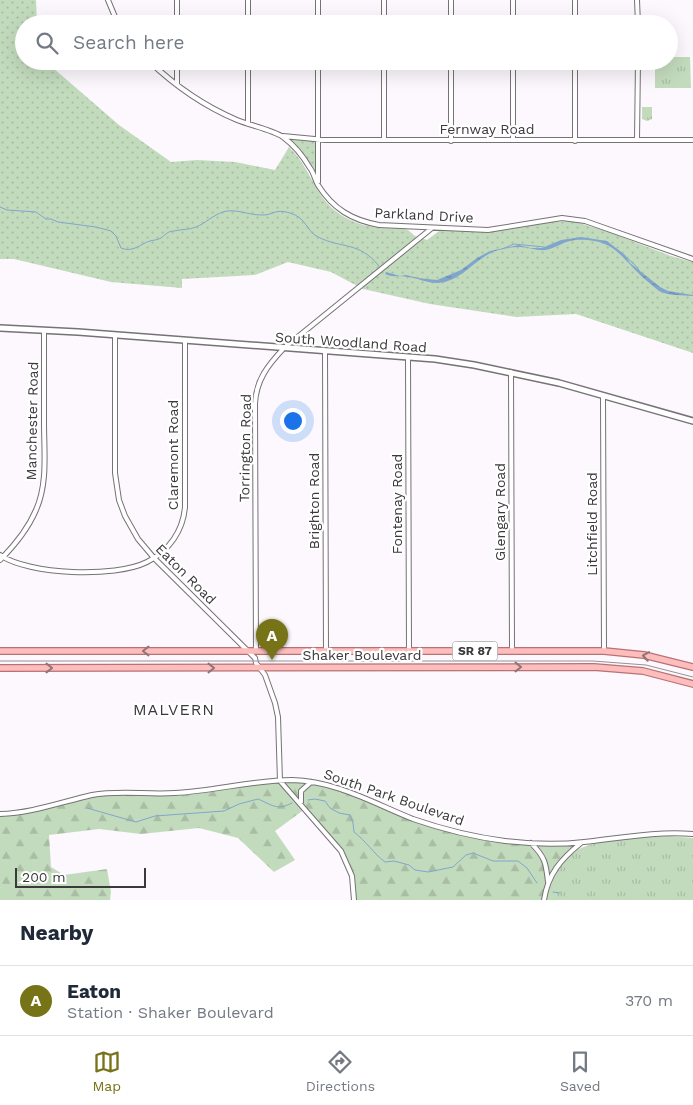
<!DOCTYPE html>
<html lang="en">
<head>
<meta charset="utf-8">
<style>
  :root { --surface:#fff; --page:#f6f6f7; --text:#1f2937; --muted:#747a83; --line:#e0e1e3; --accent:#777317 }
  body { margin:0; font-family:"Work Sans",sans-serif; background:var(--page); color:var(--text) }
  .scale { position:absolute; left:15px; bottom:12px; width:131px; box-sizing:border-box; padding-left:5px; border:2px solid #3b393b; border-top:0; font-size:14px; line-height:18px; white-space:nowrap; color:#3b393b; -webkit-text-stroke:4px #fff; paint-order:stroke }
  .you { position:absolute; left:292px; top:420px; width:18px; height:18px; margin:-12px; border:4px solid #fff; border-radius:50%; background:#1a73e8; box-shadow:0 0 0 8px #1a73e833 }
  .badge { display:grid; place-items:center; width:32px; height:32px; border-radius:50%; background:var(--accent); color:#fff; font-size:16px; font-weight:700 }
  .pin { position:absolute; translate:-50% -41px; filter:drop-shadow(0 1px 2px #0008) }
  .pin::after { content:''; position:absolute; top:26px; width:18px; height:15px; background:inherit; clip-path:polygon(0 0,100% 0,50% 100%) }
  .list { margin:0; padding:0; list-style:none }
  h2 { display:flex; justify-content:space-between; align-items:center; height:65px; margin:0; padding:0 20px; font-size:21px }
  h2 small { font-size:16px; font-weight:400; color:var(--muted) }
  .list li { display:grid; grid-template-columns:32px 1fr auto; gap:15px; align-items:center; box-sizing:border-box; height:70px; padding:0 20px; border-top:1px solid var(--line) }
  .list b { display:block; font-size:19px; white-space:nowrap }
  .list p { margin:0; font-size:16px; white-space:nowrap; color:var(--muted) }
  .list em { font-size:16px; font-style:normal; color:var(--muted) }
  .icon { flex:none; width:28px; height:28px; fill:none; stroke:currentColor; stroke-width:2; stroke-linecap:round; stroke-linejoin:round }
  .map { position:relative; flex:none; width:693px; height:900px; overflow:hidden }
  .search { position:absolute; background:var(--surface); box-shadow:0 5px 20px #0002; left:15px; right:15px; top:15px; height:55px; display:flex; align-items:center; gap:12px; box-sizing:border-box; padding:0 18px; border-radius:28px; color:var(--muted); font-size:19px }
  .sheet { height:135px; background:var(--surface) }
  nav { display:flex; justify-content:space-around; align-items:center; box-sizing:border-box; height:70px; border-top:1px solid var(--line); background:var(--surface); font-size:14px; color:var(--muted) }
  nav a { display:grid; justify-items:center; gap:2px }
  nav .on { color:var(--accent) }
  .map>svg:first-child { display:block }
  .grass { fill:url(#grass-dots) }
  .forest { fill:url(#forest-firs) }
  .park { fill:url(#park-tufts) }
  .water { fill:url(#water-ripples) }
  .lines { fill:none; stroke-linecap:round; stroke-linejoin:round }
  .stream { stroke:#80a6cd; stroke-width:1 }
  .street-casing { stroke:#767276; stroke-width:6 }
  .secondary-casing { stroke:#767276; stroke-width:8 }
  .primary-casing { stroke:#b87273; stroke-width:8 }
  .street { stroke:#fff; stroke-width:4 }
  .secondary { stroke:#fff; stroke-width:5 }
  .primary { stroke:#fdbdbd; stroke-width:5.5 }
  .tram { stroke:#969397; stroke-width:1 }
  .oneway { stroke:#927476 }
  .labels { text-anchor:middle; stroke-width:4.5; stroke-linejoin:round; paint-order:stroke }
  .shield { fill:#fff; stroke:#767476; stroke-width:1 }
  .shield-label { font-size:12px; font-weight:bold; fill:#3b393b }
  .street-label { font-size:14px; fill:#3b393b; stroke:#fff }
  .quarter-label { font-size:16px; letter-spacing:1px; fill:#3b393b; stroke:#fff }
</style>
</head>
<body>
<div class="map">
<svg width="693" height="900" viewBox="0 0 693 900">
  <defs>
    <pattern id="grass-dots" width="8" height="8" patternUnits="userSpaceOnUse" patternTransform="scale(1.25)"><rect width="8" height="8" fill="#c3dbbd"/><path d="M2 2h.1M6 6h.1" fill="none" stroke="#a8bda3" stroke-width="1.8" stroke-linecap="round"/></pattern>
    <pattern id="forest-firs" width="22" height="20" patternUnits="userSpaceOnUse" patternTransform="scale(1.25)"><rect width="22" height="20" fill="#c3dbbd"/><path d="M5 1l3.5 6h-7zM16 11l3.5 6h-7z" fill="#a8bda3"/></pattern>
    <pattern id="park-tufts" width="24" height="20" patternUnits="userSpaceOnUse" patternTransform="scale(1.25)"><rect width="24" height="20" fill="#c3dbbd"/><path d="M3 7l-1-3M5 7V3M7 7l1-3M15 17l-1-3M17 17v-4M19 17l1-3" fill="none" stroke="#a8bda3"/></pattern>
    <pattern id="water-ripples" width="26" height="14" patternUnits="userSpaceOnUse" patternTransform="scale(1.25)"><rect width="26" height="14" fill="#80a6cd"/><path d="M2 4q2-2 4 0t4 0M15 11q2-2 4 0t4 0" fill="none" stroke="#6a88a8"/></pattern>
  </defs>
  <rect width="100%" height="100%" fill="#fcf8fd"/>
  <path class="grass" d="M0,0H36L37,24H24V61H45L119,125L171,162L197,160L235,162L275,170L289,147C303,160 309,176 319,192C332,214 356,226 381,228C390,229 399,227 408,230L415,236L427,240L439,231L444,230L486,232L523,227L550,222L573,221L609,232L671,256L693,262V353L576,314L516,317L430,304L363,289L331,272L288,262L255,275L182,279V288L111,282L14,259H0Z
    M282,135L317,140L318,184L299,151Z"/>
  <path class="forest" d="M290,780L335,786L414,819L474,835L531,843L583,842C559,862 551,868 544,900H354L352,876L341,851L305,809L275,831L295,860L274,872L238,838L199,828L141,834L99,829L49,835L51,867L64,875L107,869L111,892L110,900H0V814H13L93,795L175,793Z"/>
  <path class="park" d="M669,57H690L691,88H655V61H669Z
    M642,107H652V119L647,121L642,119Z
    M669,836L693,838V900H547V896C553,878 560,862 576,851C592,839 648,837 669,836Z"/>
  <path class="water" d="M581,237L607,241L625,255L630,263L660,287L668,291L693,295V296C683,295 668,296 659,291C655,288 651,284 647,281C620,258 616,238 575,240C564,241 556,248 546,250C537,251 528,247 519,247C512,247 499,249 493,252C474,260 459,283 437,283C427,283 417,278 408,277C400,275 394,278 385,274L386,272L400,276L406,275L418,278L437,280L461,270L477,258L490,251L519,245L530,248H542L561,240Z"/>
  <g class="lines">
    <path class="stream" d="M0,207L7,210L36,212L46,219H51L58,222L96,227L111,231L116,236L121,248C133,253 140,244 150,241C154,240 157,240 161,238C165,235 168,231 174,231C182,229 189,230 196,227C206,223 213,215 223,212C235,208 248,215 261,215C272,216 275,208 290,213C307,218 306,231 318,237C342,249 359,241 379,266
      M502,249L514,244L544,247
      M620,252L633,263L639,270
      M308,800L315,799L325,801L330,808L339,813L350,815L353,823L354,832C367,842 373,853 385,862L394,861L409,865L415,870L428,872L453,867L466,855L473,853L493,861H518L527,868L537,883
      M87,808L136,822L155,816L224,811L239,804L258,799C272,805 277,811 292,803
      M553,892L560,893"/>
    <defs>
      <path id="street" d="M108,0L118,24
        M177,0V24
        M248,0V24
        M384,0V24
        M513,0V24
        M575,0V24
        M637,0L638,24
        M318,24V0
        M451,24V0
        M149,61C174,85 204,106 237,120C249,125 273,130 283,137C294,145 303,156 310,168C314,173 315,180 318,185C333,209 352,220 379,225L488,230L562,218L585,221L693,259
        M177,61V84
        M248,61V124
        M318,61V182
        M384,61V140
        M513,61V140
        M575,61V141
        M283,136L325,140H693
        M637,139L638,61
        M451,141V61
        M115,335V473L119,500L125,516L138,539L154,558L255,658L256,663L265,675L275,703L278,717L280,781L341,851L352,876L354,900
        M325,351L326,652
        M408,357L409,651
        M511,372L512,651
        M603,396L604,651
        M0,555C29,575 115,578 147,562C169,551 183,531 185,507V340
        M0,560C15,545 28,529 36,510C48,483 44,451 44,423C44,392 44,361 44,330
        M256,651L255,404C256,380 268,365 284,348L432,228
        M301,802V791L311,782
        M0,814C32,813 61,802 92,795C120,790 148,795 175,793C214,791 253,780 292,780C336,781 373,803 413,819C442,829 474,837 505,841C530,844 558,845 584,842C621,838 656,831 693,834
        M531,843C545,857 546,863 548,882
        M544,900C548,874 561,859 581,843"/>
      <path id="secondary" d="M0,328L78,332L435,359L474,365L559,383L693,421"/>
      <path id="primary" d="M0,651H604L644,655L693,667
        M0,668L594,667L643,671L693,684"/>
    </defs>
    <use href="#street" class="street-casing"/>
    <use href="#secondary" class="secondary-casing"/>
    <use href="#primary" class="primary-casing"/>
    <use href="#street" class="street"/>
    <use href="#secondary" class="secondary"/>
    <use href="#primary" class="primary"/>
    <path class="tram" d="M0,661H593L646,665L693,677"/>
  </g>
  <defs><path id="oneway-chevron" d="M-2-3.5L2.5 0L-2 3.5" fill="none" stroke-width="1.6" stroke-linecap="round" stroke-linejoin="round" transform="scale(1.25)"/></defs>
  <g class="oneway">
    <use href="#oneway-chevron" transform="translate(146 651) rotate(-180)"/>
    <use href="#oneway-chevron" transform="translate(646 656) rotate(-170)"/>
    <use href="#oneway-chevron" transform="translate(518 667)"/>
    <use href="#oneway-chevron" transform="translate(49 668)"/>
    <use href="#oneway-chevron" transform="translate(211 668)"/>
  </g>
  <g class="labels">
    <rect class="shield" x="452.5" y="641.5" width="45" height="19" rx="4"/>
    <g class="shield-label">
      <text x="475" y="655">SR 87</text>
    </g>
    <g class="street-label">
      <text x="487" y="134">Fernway Road</text>
      <text transform="translate(424 215) rotate(3)" y="5">Parkland Drive</text>
      <text transform="translate(351 342) rotate(4)" y="5">South Woodland Road</text>
      <text transform="translate(32 421) rotate(-89)" y="5">Manchester Road</text>
      <text transform="translate(245 448) rotate(-89)" y="5">Torrington Road</text>
      <text transform="translate(173 455) rotate(-90)" y="5">Claremont Road</text>
      <text transform="translate(314 501) rotate(-90)" y="5">Brighton Road</text>
      <text transform="translate(397 504) rotate(-90)" y="5">Fontenay Road</text>
      <text transform="translate(500 512) rotate(-90)" y="5">Glengary Road</text>
      <text transform="translate(592 524) rotate(-90)" y="5">Litchfield Road</text>
      <text transform="translate(186 574) rotate(45)" y="5">Eaton Road</text>
      <text x="362" y="660">Shaker Boulevard</text>
      <text transform="translate(394 797) rotate(19)" y="5">South Park Boulevard</text>
    </g>
    <g class="quarter-label">
      <text x="174" y="715">MALVERN</text>
    </g>
  </g>
</svg>
<div class="scale">200 m</div>
<div class="you"></div>
<div class="pin badge" style="left:272px;top:660px">A</div>
<div class="search"><svg class="icon" aria-label="search" viewBox="0 0 24 24"><circle cx="10" cy="10" r="6"/><path d="M15 15l6 6"/></svg>Search here</div>
</div>
<section class="sheet">
<h2>Nearby<small></small></h2>
<ul class="list">
<li><span class="badge">A</span><div><b>Eaton</b><p>Station · Shaker Boulevard</p></div><em>370 m</em></li>
</ul>
</section>
<nav>
<a class="on"><svg class="icon" aria-label="map" viewBox="0 0 24 24"><path d="M3 6l6-2 6 2 6-2v14l-6 2-6-2-6 2zM9 4v14M15 6v14"/></svg>Map</a>
<a><svg class="icon" aria-label="directions" viewBox="0 0 24 24"><path d="M12 3l9 9-9 9-9-9zM9 14v-3h6M13 9l2 2-2 2"/></svg>Directions</a>
<a><svg class="icon" aria-label="saved" viewBox="0 0 24 24"><path d="M7 4h10v16l-5-4-5 4z"/></svg>Saved</a>
</nav>
</body>
</html>
